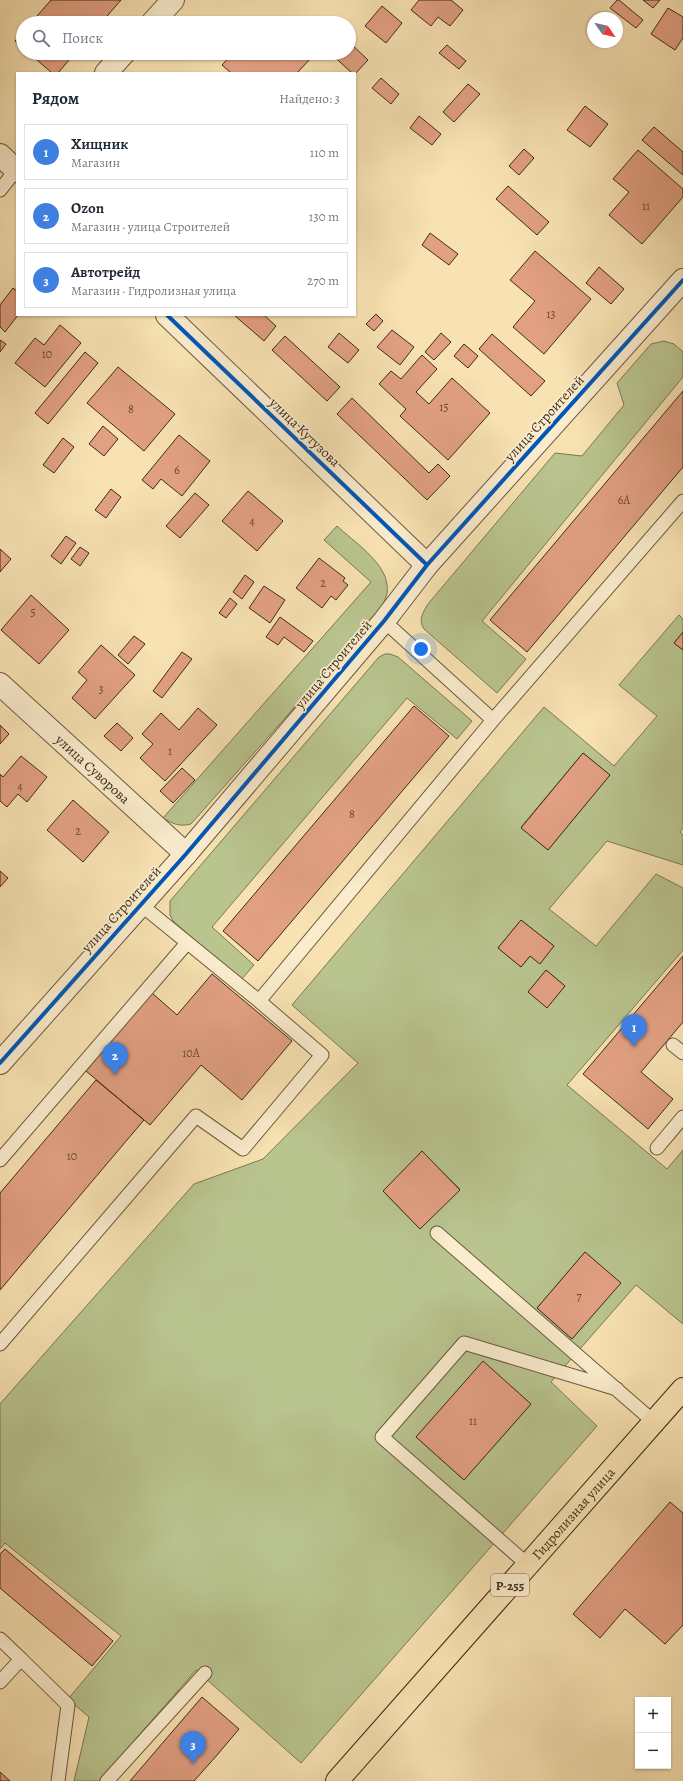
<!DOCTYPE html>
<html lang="ru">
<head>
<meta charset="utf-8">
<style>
  :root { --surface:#fff; --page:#f6f6f7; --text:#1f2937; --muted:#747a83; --line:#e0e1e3; --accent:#d93025 }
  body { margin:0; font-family:Alegreya,serif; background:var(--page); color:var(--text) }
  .controls { position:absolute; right:12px; bottom:12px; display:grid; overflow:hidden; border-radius:0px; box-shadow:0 1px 3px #0004 }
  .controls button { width:36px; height:36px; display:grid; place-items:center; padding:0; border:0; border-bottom:1px solid var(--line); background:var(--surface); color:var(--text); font:20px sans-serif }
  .compass { position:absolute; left:587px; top:12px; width:36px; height:36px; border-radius:50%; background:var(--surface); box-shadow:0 1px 3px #0004; rotate:124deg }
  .you { position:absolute; left:421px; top:649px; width:14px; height:14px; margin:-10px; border:3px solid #fff; border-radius:50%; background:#1a73e8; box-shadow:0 0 0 6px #1a73e833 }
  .badge { display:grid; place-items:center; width:26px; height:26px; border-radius:50%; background:var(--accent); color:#fff; font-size:13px; font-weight:700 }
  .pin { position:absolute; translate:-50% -33px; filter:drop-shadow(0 1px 2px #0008) }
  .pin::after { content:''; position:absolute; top:21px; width:14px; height:12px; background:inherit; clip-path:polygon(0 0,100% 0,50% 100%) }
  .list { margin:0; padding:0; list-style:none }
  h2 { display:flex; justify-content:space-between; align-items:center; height:52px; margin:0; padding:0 16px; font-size:17px }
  h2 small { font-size:13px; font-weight:400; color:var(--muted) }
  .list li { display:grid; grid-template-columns:26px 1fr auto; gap:12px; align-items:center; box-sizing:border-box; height:56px; margin:0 8px 8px; padding:0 8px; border:1px solid var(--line); border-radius:0px }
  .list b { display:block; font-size:15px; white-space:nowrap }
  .list p { margin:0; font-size:13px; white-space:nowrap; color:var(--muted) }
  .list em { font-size:13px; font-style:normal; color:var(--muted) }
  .icon { flex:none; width:22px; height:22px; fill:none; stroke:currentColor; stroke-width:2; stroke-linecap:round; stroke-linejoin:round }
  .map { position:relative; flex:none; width:683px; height:1781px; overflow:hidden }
  .search { position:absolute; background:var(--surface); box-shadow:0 1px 3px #0004; left:16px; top:16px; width:340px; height:44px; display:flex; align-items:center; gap:10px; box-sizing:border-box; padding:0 14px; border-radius:22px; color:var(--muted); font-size:15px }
  .panel { position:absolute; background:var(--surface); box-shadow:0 1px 3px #0004; left:16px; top:72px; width:340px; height:244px; border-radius:0px }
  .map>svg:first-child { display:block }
  .green { fill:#b9c48f; stroke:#7a7854; fill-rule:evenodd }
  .building { fill:#e2a083; stroke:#3c2b19 }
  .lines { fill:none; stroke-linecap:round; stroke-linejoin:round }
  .service-casing { stroke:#6b593f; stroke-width:15 }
  .minor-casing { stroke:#6b593f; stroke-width:24 }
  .trunk-casing { stroke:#3c2b19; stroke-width:24 }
  .service { stroke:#faeccd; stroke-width:13 }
  .minor { stroke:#faeccd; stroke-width:22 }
  .trunk { stroke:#f8e2b2; stroke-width:22 }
  .cycleway-casing { stroke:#faeccd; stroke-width:6 }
  .cycleway { stroke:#0057b8; stroke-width:4 }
  .labels { text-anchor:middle; stroke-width:3.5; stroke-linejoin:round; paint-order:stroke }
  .number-label { font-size:12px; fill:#664834 }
  .shield { fill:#faeccd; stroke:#75654f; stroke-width:1 }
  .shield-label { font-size:13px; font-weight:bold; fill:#3c2b19 }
  .street-label { font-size:14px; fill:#3c2b19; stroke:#faeccd }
</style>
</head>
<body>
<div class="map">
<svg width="683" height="1781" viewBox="0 0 683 1781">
  <rect width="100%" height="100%" fill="#f8e2b2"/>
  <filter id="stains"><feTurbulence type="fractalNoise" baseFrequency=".005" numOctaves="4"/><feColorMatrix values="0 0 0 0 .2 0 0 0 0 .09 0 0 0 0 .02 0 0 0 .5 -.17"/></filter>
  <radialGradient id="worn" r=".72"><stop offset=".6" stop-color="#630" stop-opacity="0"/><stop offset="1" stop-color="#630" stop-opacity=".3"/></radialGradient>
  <path class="green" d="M664,341L674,344L683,352V377L482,621L526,659L497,693L424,629C418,620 423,612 428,604L555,453L582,456L624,405L617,383L651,344Z
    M337,526C353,541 385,562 387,585C389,595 383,604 379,612L191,824C180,827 173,824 163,818L371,582L324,540Z
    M679,615L683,619V632L674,643L683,650V828L680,832L683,835V865L607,841L549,909L596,946L656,874L683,888V950L567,1085L667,1169L683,1150V1324L636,1285L551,1382L597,1426L301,1763L196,1670L99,1781H74L89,1717L68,1699L121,1636L5,1543L0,1549V1404L194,1184L263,1159L358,1063L292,1005L544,707L614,766L657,716L619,685ZM583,753L610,775L548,850L521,827ZM521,920L554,946L540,963L530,956L521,967L498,948ZM546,970L565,986L547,1007L528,992ZM422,1152L460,1189L420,1229L383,1191ZM585,1252L620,1283L572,1339L537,1308ZM483,1362L531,1404L464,1480L416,1437Z
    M385,654H390L398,657L472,721L457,739L407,698L212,927L254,965L241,980L173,921L170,915V901L379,657Z"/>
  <path class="building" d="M51,0H121L101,23H31Z
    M419,0H451L463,10L450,26L438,17L431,26L411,10Z
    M617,0H619L643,20L636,28L610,8Z
    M643,0H660L653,8Z
    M382,6L402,23L386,43L365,26Z
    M668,8L683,17V38L675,50L651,34Z
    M266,16L274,23H260Z
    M23,32V48L15,41Z
    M349,42L368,60L355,74L352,73L330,53H349Z
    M447,45L466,61L459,69L439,53Z
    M29,53H75L58,73H52Z
    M233,53H308L312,57L297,73H231L222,65Z
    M381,78L399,94L391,104L372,88Z
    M468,84L480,94L454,122L443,112Z
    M585,106L608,124L590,147L567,130Z
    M419,116L441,134L432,145L410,128Z
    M654,127L683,152V175L642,140Z
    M524,149L534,158L519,175L509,166Z
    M638,150L683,189V197L642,244L609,215L629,192L613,179Z
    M508,186L549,222L537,235L496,199Z
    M430,233L458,254L449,265L422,245Z
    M535,251L591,299L544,354L513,327L535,301L510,280Z
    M599,267L624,289L611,304L586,283Z
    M13,288L17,291L18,315L5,332L0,327V305Z
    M376,314L383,321L374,331L366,324Z
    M234,315H264L276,326L264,341Z
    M60,325L81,343L45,387L15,363L35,338L44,345Z
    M392,330L414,347L400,365L377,347Z
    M339,333L359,350L348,363L328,347Z
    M441,333L451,342L434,360L425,352Z
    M492,334L545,381L531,396L479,349Z
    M285,336L340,387L327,401L272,350Z
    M0,340L6,344L0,352Z
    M464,344L478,356L468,368L454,356Z
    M85,352L98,363L48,424L35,413Z
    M422,355L437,369L416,392L429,404L452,378L490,413L448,460L400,416L406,409L379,384L391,371L401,379Z
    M118,367L175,414L144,451L87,403Z
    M683,391V467L527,652L490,620Z
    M352,398L429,473L438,464L450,476L427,500L337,414Z
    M103,426L118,439L104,456L89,444Z
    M179,435L210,461L182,496L161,479L153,489L142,480Z
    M63,438L74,447L54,473L43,465Z
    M111,489L121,497L106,518L95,510Z
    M248,491L283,521L257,551L222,521Z
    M195,493L209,505L180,538L166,526Z
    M66,536L76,543L61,564L51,556Z
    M80,547L89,553L80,566L71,559Z
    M0,549L11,559L0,572Z
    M319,558L345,578L343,581L348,585L336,600L331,596L322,608L296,588Z
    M245,575L254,582L242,599L233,592Z
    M264,586L285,600L270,623L249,608Z
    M31,595L69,630L39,664L1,630Z
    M230,598L237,604L226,618L219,613Z
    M280,617L313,641L304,652L284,637L278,645L266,637Z
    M683,632V650L674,643Z
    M134,636L145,644L128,664L118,655Z
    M101,645L135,675L95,719L72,698L87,680L78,672Z
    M182,652L192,659L162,698L153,691Z
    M414,706L449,736L258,961L223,931Z
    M198,708L217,725L165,781L140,758L153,744L142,734L161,713L179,730Z
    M117,723L133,738L121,751L104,736Z
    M0,725L9,734L0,744Z
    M583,753L610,775L548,850L521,828Z
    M21,756L47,777L27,802L18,794L7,807L0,801V774L3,777Z
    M182,768L195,780L173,803L160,791Z
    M73,800L109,832L83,862L47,830Z
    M0,871L8,878L0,887Z
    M521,920L554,946L540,964L530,956L521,967L498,948Z
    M683,956V1022L641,1072L673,1099L648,1129L583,1074Z
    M546,970L565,986L547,1008L528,992Z
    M212,974L292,1041L242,1100L201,1065L150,1125L86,1071L152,993L177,1015Z
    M96,1080L144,1120L0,1290V1193Z
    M422,1151L460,1190L420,1229L383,1191Z
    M585,1252L621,1283L572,1339L537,1308Z
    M483,1361L531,1404L464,1480L416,1437Z
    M670,1502L683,1513V1625L665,1644L625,1609L600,1638L573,1614Z
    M5,1549L113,1641L92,1666L0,1588V1554Z
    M202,1697L239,1729L218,1754L194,1781H130Z
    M0,1772L10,1781H0Z"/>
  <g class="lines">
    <defs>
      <path id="service" d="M0,190L16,170
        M384,621L493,720
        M259,1001L493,720L683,501
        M673,1045L683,1053
        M657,1148L683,1117
        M0,1160L187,943
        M437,1233L654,1422
        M0,1344L196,1116L243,1149L322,1055L259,1001L140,904
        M528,1565L382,1437L464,1343L617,1389
        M0,1639L21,1659
        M0,1682L21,1659L68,1705L58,1781
        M107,1781L205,1673"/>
      <g id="minor">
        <path d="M152,23L173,0"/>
        <path d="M106,73L124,53"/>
        <path d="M0,155L17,171"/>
        <path d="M167,315L427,565"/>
        <path id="s1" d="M0,684L186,854"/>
        <path d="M0,1063L186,854L384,621L427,565L683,280"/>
      </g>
      <g id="trunk">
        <path id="s2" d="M337,1781L683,1389"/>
      </g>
    </defs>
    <use href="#service" class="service-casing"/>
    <use href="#minor" class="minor-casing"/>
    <use href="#trunk" class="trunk-casing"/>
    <use href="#service" class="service"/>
    <use href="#minor" class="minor"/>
    <use href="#trunk" class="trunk"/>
    <defs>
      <path id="cycleway" d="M167,315L427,565
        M0,1063L186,854L384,621L427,565L683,280"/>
    </defs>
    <use href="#cycleway" class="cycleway-casing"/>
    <use href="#cycleway" class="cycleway"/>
  </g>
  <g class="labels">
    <g class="number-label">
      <text x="646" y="210">11</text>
      <text x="551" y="318">13</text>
      <text x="47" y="358">10</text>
      <text x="444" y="411">15</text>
      <text x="131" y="413">8</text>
      <text x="177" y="474">6</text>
      <text x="624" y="504">6А</text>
      <text x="252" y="525">4</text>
      <text x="323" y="587">2</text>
      <text x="33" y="616">5</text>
      <text x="101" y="693">3</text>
      <text x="170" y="755">1</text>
      <text x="20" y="790">4</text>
      <text x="352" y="818">8</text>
      <text x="78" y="835">2</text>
      <text x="191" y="1057">10А</text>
      <text x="72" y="1160">10</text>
      <text x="579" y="1300">7</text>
      <text x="473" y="1425">11</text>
    </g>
    <rect class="shield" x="491" y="1574" width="38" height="22" rx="3"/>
    <g class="shield-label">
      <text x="510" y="1590">Р-255</text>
    </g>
    <g class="street-label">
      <text transform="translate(544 418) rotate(-48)" y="5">улица Строителей</text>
      <text transform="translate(305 432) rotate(44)" y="5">улица Кутузова</text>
      <text transform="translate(333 664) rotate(-50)" y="5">улица Строителей</text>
      <text dy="5" stroke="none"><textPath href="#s1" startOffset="126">улица Суворова</textPath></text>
      <text transform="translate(121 909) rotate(-48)" y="5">улица Строителей</text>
      <text dy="5" stroke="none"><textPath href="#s2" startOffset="357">Гидролизная улица</textPath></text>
    </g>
  </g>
  <rect width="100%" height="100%" filter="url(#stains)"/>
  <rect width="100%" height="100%" fill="url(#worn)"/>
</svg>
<div class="controls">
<button>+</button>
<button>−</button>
</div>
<svg class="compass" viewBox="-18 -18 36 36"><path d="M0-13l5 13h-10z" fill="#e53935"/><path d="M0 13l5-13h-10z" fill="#747a83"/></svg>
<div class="you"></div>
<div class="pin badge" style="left:634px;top:1047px;background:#3f7fe0">1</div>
<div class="pin badge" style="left:115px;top:1075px;background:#3f7fe0">2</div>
<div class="pin badge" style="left:193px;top:1764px;background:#3f7fe0">3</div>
<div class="search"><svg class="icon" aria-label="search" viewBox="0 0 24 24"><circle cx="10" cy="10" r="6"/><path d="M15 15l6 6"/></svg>Поиск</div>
<section class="panel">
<h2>Рядом<small>Найдено: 3</small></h2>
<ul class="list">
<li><span class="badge" style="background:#3f7fe0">1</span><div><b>Хищник</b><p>Магазин</p></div><em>110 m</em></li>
<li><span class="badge" style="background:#3f7fe0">2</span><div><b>Ozon</b><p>Магазин · улица Строителей</p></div><em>130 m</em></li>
<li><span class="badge" style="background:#3f7fe0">3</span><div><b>Автотрейд</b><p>Магазин · Гидролизная улица</p></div><em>270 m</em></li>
</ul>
</section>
</div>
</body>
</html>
